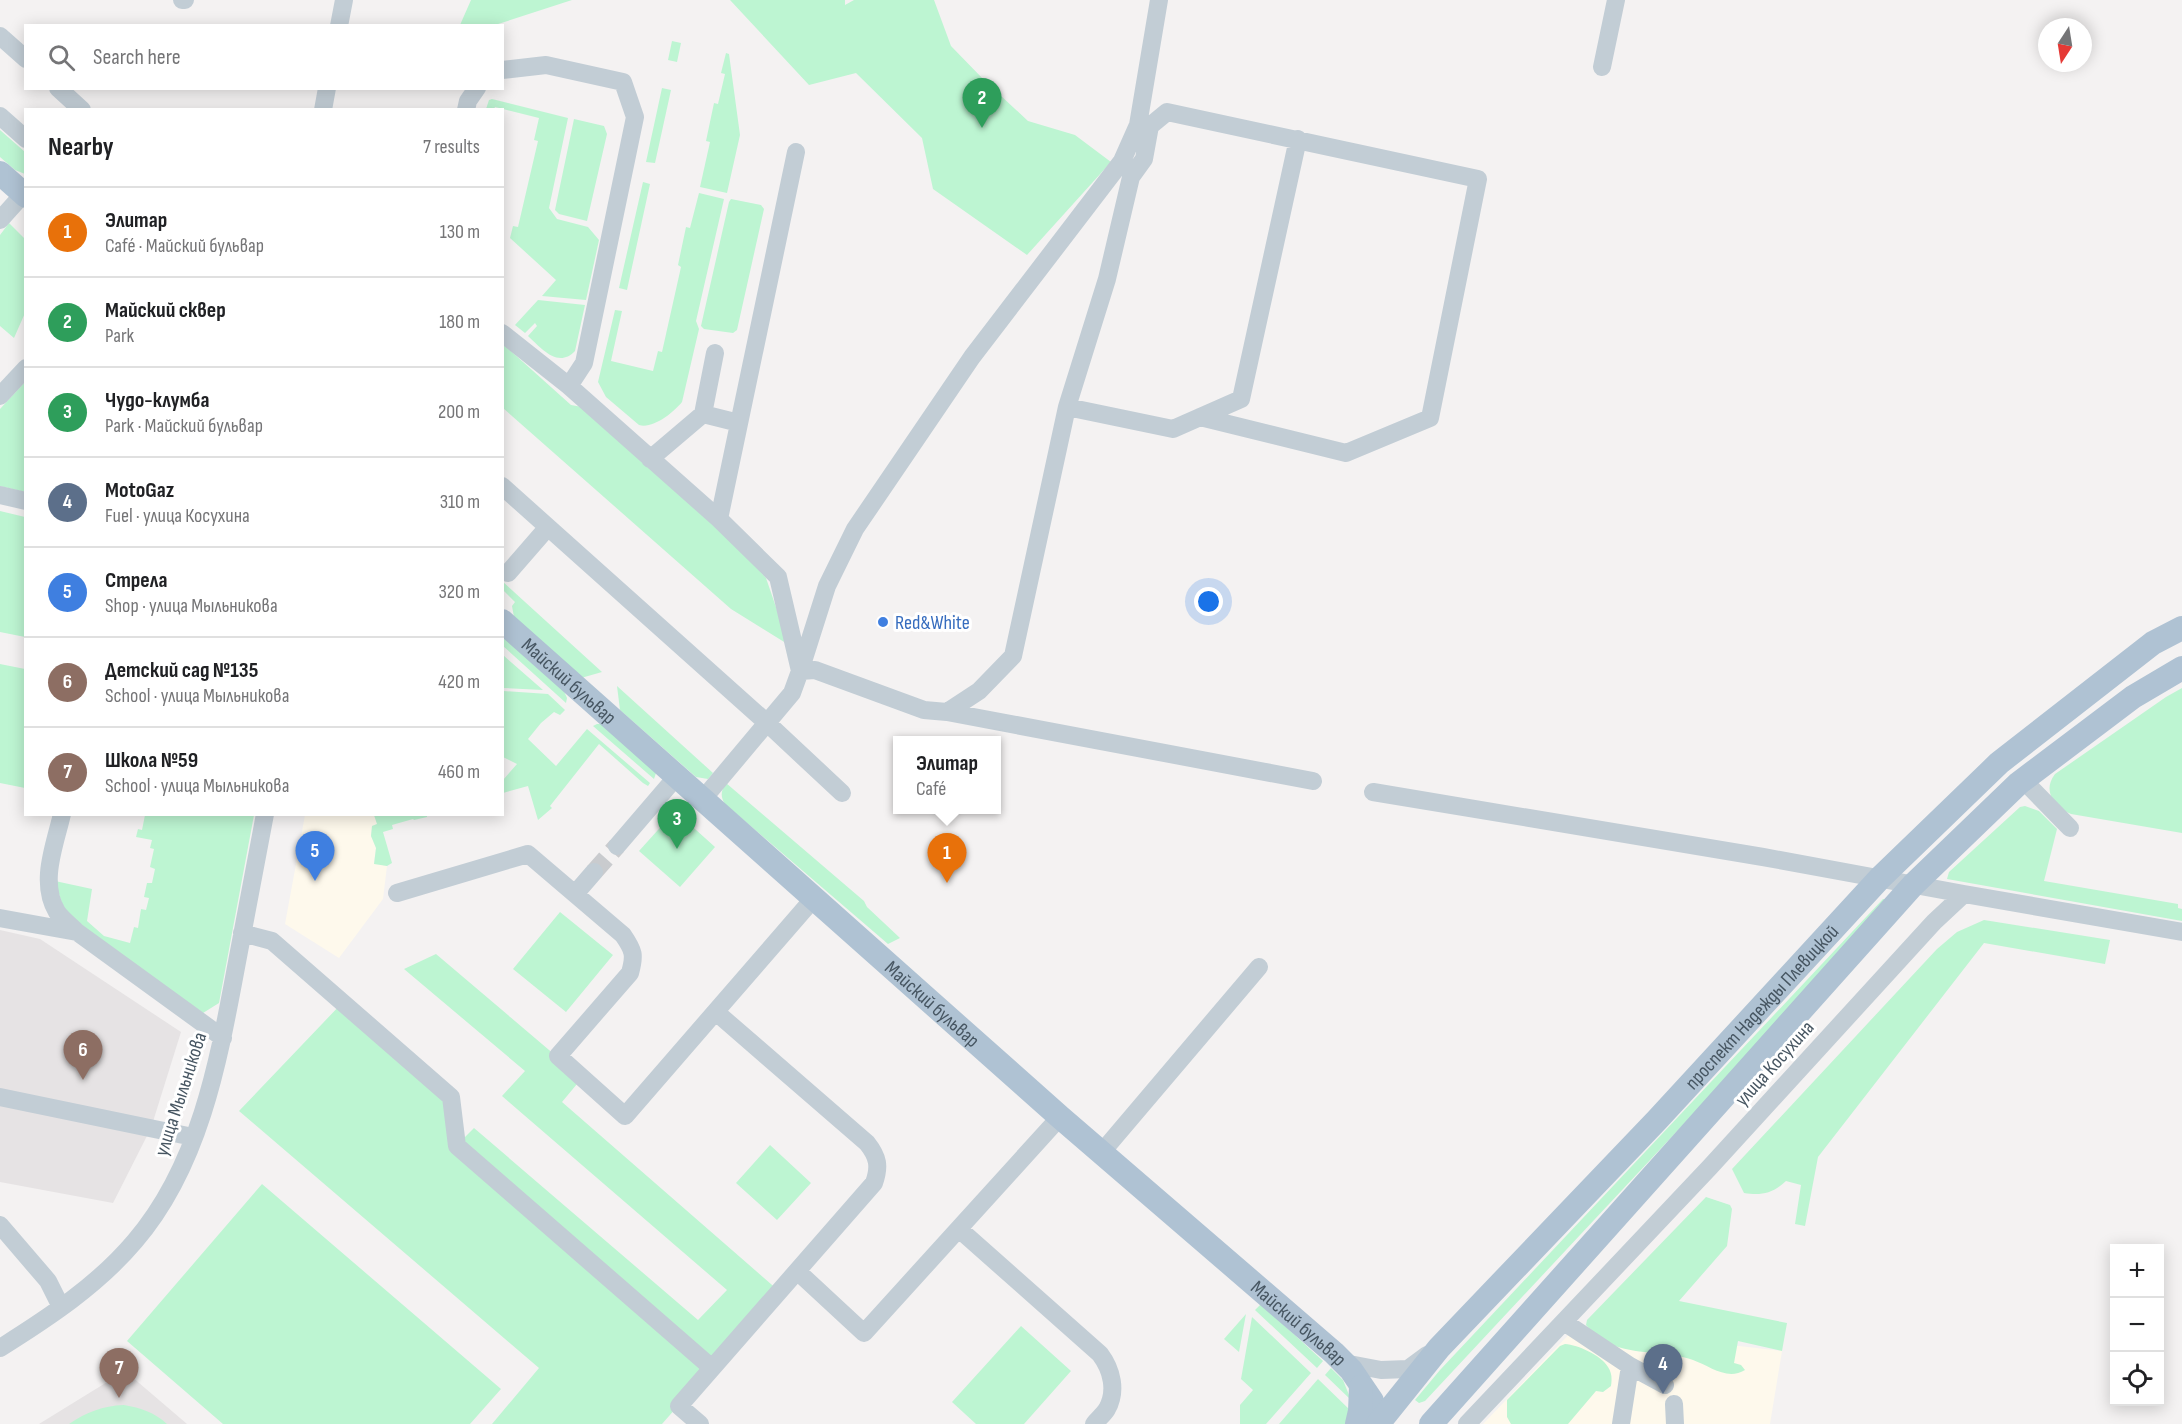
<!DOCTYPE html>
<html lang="en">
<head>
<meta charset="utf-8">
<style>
  :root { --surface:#fff; --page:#f2f2f2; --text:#202124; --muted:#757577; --line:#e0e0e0; --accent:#0675fb }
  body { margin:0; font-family:"Sofia Sans Condensed",sans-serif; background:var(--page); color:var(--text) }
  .controls { position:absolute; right:18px; bottom:18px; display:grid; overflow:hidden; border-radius:0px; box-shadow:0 3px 15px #0003 }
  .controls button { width:54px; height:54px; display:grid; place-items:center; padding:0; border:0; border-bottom:2px solid var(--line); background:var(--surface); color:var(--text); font:30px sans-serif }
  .compass { position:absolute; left:2038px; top:18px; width:54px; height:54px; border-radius:50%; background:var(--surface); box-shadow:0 3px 15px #0003; rotate:192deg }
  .you { position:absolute; left:1209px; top:602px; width:21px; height:21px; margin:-15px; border:4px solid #fff; border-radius:50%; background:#1a73e8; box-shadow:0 0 0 9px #1a73e833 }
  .badge { display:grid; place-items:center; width:39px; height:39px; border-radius:50%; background:var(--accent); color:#fff; font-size:20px; font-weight:700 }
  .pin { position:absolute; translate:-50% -50px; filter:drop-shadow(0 2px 3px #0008) }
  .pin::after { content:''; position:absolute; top:32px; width:21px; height:18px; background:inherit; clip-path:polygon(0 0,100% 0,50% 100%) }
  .popup { position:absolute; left:893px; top:736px; width:108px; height:78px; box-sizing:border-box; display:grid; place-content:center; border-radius:0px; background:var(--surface); filter:drop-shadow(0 2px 4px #0005); font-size:20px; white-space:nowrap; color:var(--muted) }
  .popup b { font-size:22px; color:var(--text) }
  .popup::after { content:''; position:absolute; left:50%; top:100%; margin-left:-12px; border:12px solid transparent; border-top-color:var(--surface) }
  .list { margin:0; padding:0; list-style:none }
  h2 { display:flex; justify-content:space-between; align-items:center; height:78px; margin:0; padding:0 24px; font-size:26px }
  h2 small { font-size:20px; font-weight:400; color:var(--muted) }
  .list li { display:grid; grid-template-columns:39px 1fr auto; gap:18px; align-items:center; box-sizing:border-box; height:90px; padding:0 24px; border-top:2px solid var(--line) }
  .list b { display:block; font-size:22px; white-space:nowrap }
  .list p { margin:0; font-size:20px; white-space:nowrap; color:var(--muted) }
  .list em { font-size:20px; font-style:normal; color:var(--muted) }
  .icon { flex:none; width:33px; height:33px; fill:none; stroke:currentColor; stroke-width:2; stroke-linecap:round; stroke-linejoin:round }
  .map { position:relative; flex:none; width:2182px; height:1424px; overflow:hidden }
  .search { position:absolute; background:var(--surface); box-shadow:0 3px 15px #0003; left:24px; top:24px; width:480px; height:66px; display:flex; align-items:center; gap:15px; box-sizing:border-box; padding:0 21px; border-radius:0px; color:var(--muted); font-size:22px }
  .panel { position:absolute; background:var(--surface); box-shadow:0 3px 15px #0003; left:24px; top:108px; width:480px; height:708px; border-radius:0px }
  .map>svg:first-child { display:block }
  .commercial { fill:#fef9ec }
  .education { fill:#e6e3e4 }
  .green { fill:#bdf5d2 }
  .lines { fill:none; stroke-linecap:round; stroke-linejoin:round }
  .minor-tunnel { stroke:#c9cbce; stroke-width:18; stroke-dasharray:18 9; stroke-linecap:butt }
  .minor { stroke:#c2cdd5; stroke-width:18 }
  .major { stroke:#afc2d3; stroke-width:24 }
  .shop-dot { fill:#3f7fe0; stroke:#fff; stroke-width:2 }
  .labels { text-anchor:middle; stroke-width:6; stroke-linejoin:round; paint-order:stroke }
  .shop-label { font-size:20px; fill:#366cbe; stroke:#fff; text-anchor:start }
  .street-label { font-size:20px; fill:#475662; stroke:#fff }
</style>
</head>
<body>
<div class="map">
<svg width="2182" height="1424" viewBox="0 0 2182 1424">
  <rect width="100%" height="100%" fill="#f4f2f2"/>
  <path class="commercial" d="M305,815H374L377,824L372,826L371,836L376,848L374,863L387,866L383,899L339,958L285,924Z
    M1576,1327L1782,1351L1770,1424H1483Z"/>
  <path class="education" d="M0,930L40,939L181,1032L151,1128L113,1203L0,1182Z
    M125,1371L187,1424H39Z"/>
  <path class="green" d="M471,0H572L495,25H460Z
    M730,0H845V5L854,0H934L951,46L985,81L1028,121L1075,135L1111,162L1027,255L933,189L922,138L856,73L809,85Z
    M672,41L681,43L677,62L668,60Z
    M726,53L729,54L740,135L727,193L700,187L710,142L706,141L714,103L718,104L725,74L721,73Z
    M662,88L671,90L655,163L646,162Z
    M492,99L568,118L549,208L557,219L588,227L599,240L586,300L542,296L556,280L510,238L513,226L518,227L538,141L534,140L539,118L495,107L494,109H486L489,100Z
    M574,119L604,126L607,134L587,221L559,214L555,210Z
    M0,130L25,152V174L15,170L0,157Z
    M643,182L650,184L627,290L619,288Z
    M699,193L724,199L696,321L699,329L682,402C673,413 653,429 639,425L606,397L598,382L615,310L622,311L611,361L653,371L658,351L662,352L681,267L678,265L686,227L690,228Z
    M731,199L761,205L764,209L737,330L733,333L704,329L701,326L729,202Z
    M9,223L25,239V313L14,338L0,326V235Z
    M538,300L585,305L575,351C558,369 541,348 528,336L537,326L535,323L525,333L515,325Z
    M503,344L571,405L582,407L725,532L766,578L789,645L731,609L503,408Z
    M25,382V492L0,486V409Z
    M0,511L25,517V637L0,632Z
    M502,581L602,672L581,678L514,617L512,606L515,602L503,590Z
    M503,636L563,689L567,698L566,703L503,646Z
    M502,655H503L543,690L503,688Z
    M0,664L25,669V788L0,783Z
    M617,686L713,773L708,779L696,777L620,710Z
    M2182,688V833L2071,814C2054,807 2042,791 2055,774L2166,697Z
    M503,691L548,694L565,710L560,715L554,712L541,723L528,739L556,766L587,729L650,783L648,786L643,783L599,744L550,806L552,808L538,820L528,786L503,793V780L517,764L503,757Z
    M597,724H603L656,773L654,779L593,726Z
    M726,783L864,901L867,907L900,938L888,944L725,804C720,796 721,791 726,783Z
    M2025,806L2039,811L2057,829L2044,881L2178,904V908L2182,909V921L1947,879L1949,872L2020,807Z
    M675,811L715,847L680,887L639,851Z
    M145,815H254L219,1003L203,1013L84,931L64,910L55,881L92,889L87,921L104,936L130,943L134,927L138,928L141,909L146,910L149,898L144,897L147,883H152L155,869L150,867L154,849L150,848L152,840L136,837L138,829L142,830Z
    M374,815H427V817L414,820L413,819L392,825L393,829L383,832L392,863L387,866L374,864L376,848L371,836L372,826L377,824Z
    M1883,899H1889L1779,1022L1425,1401L1419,1403L1415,1400L1440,1370Z
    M560,912L613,955L566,1012L513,969Z
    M1984,920L2110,940L2105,964L1984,943L1818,1157L1805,1226L1795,1224L1801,1185L1786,1181C1773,1193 1762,1196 1744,1193L1732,1169L1937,949L1957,932Z
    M436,954L582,1078L562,1102L779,1291L662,1424H492L539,1368L239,1111L343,1002L451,1097L460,1142L474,1128L698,1320L727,1290L502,1096L525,1071L404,969Z
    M770,1145L811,1183L777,1220L736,1183Z
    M262,1184L501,1389L470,1424H223L127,1341Z
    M1706,1197L1730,1205L1732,1209L1727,1246L1679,1301L1787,1323L1782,1351L1738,1341L1734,1363L1741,1365L1745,1370C1727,1381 1710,1366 1693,1360C1669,1351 1640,1355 1615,1346C1603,1341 1594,1335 1586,1325L1587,1320Z
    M1261,1304L1323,1361L1317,1368L1255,1310Z
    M1246,1314L1239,1352L1224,1339Z
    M1252,1317L1311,1373L1266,1424H1240V1405L1253,1390L1241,1379Z
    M1021,1326L1071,1371L1024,1424H976L952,1402Z
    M1565,1344C1578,1345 1601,1355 1608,1367C1612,1373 1612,1379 1611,1386L1603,1392L1596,1391L1568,1424H1511L1507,1417V1400L1560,1346Z
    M1331,1368L1343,1380L1351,1400L1325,1375Z
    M1318,1379L1350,1410L1345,1424H1279Z
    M124,1405C141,1408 154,1412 167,1424H69C87,1412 102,1406 124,1405Z"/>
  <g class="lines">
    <path class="minor-tunnel" d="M594,872L617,846"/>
    <path class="minor" d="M182,0H185
      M1159,0L1138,125L1122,161L972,357L855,529L827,586L800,671L815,670L924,710L947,712L979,691L1013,656L1067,407L1107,279L1131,177L1144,159L1150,126L1167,112L1478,179L1430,418L1346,453L1200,417
      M339,26L344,0
      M0,36L26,59
      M1602,67L1616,0
      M502,70L546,65L623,82L635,117L584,363L569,386L502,333
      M58,88L82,110
      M323,110L327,88
      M466,110L468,101L477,88
      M0,116L26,139
      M0,220L26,191
      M569,386L719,519L778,577L800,671L792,693L703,799
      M0,396L26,368
      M1067,407L1173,429L1241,399L1298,139
      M703,414L739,423
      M650,459L703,414L715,353
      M502,486L766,722L842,793
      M0,495L26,501
      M719,519L796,152
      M508,573L548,527
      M947,712L1313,781
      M2019,783L2029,786L2070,828
      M1373,792L1763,857L1964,894L2182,932
      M62,814C55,845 39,882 57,912C62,919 71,926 77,932L223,1038
      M617,846L677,776
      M397,893L528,854L623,935C634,951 635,955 630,973L558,1056L625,1116L814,898
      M575,894L594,872
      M0,918L77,932
      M242,933L272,941L451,1097L457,1146L712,1368
      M0,1097L193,1137
      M1102,1152L1259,967
      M0,1225L48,1281L61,1307
      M959,1229L1100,1354C1112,1370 1117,1391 1107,1409C1104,1414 1098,1419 1094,1424
      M797,1271L864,1333L1060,1117
      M1564,1322L1630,1366L1621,1424
      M0,1348C48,1318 98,1285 135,1241C201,1164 219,1058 237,962C246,913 256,864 265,814
      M1344,1363L1381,1370L1408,1369L1427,1355
      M1630,1366L1665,1385
      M1674,1404L1675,1424
      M700,1424L679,1406L874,1183C880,1166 878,1157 867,1143L717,1013
      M1467,1424L1710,1167L1934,922L1964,894"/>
    <g class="major">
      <path d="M0,173L26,196"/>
      <path id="s1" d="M502,621L1060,1117L1334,1353L1351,1370L1372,1401L1377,1424"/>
      <path d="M1357,1424L1360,1411L1361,1387"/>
      <path id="s2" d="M1378,1424L1439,1348L1657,1120L1880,878L1999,763L2153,643L2182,628"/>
      <path d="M1431,1424L1913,885L2019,783L2133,697L2182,668"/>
    </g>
  </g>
  <circle class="shop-dot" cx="883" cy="622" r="6"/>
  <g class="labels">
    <g class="shop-label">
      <text x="895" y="629">Red&amp;White</text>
    </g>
    <g class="street-label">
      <text dy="7" stroke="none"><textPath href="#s1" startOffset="90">Майский бульвар</textPath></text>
      <text dy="7" stroke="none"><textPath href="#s1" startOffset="576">Майский бульвар</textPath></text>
      <text dy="7" stroke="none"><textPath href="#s2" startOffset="567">проспект Надежды Плевицкой</textPath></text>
      <text transform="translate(1774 1063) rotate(-48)" y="7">улица Косухина</text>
      <text transform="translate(180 1094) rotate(-72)" y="7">улица Мыльникова</text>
      <text dy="7" stroke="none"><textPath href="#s1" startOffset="1062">Майский бульвар</textPath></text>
    </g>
  </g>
</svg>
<div class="controls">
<button>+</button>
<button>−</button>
<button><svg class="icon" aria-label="locate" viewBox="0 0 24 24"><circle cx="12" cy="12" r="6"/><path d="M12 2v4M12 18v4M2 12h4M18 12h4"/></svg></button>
</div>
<svg class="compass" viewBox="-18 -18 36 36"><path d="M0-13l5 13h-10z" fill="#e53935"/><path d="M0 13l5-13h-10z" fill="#757577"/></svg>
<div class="you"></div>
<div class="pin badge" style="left:947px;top:883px;background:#e8710a">1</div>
<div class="popup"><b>Элитар</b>Café</div>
<div class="pin badge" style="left:982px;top:128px;background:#2e9e5b">2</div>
<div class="pin badge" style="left:677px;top:849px;background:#2e9e5b">3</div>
<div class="pin badge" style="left:1663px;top:1394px;background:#5c6f8a">4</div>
<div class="pin badge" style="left:315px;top:881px;background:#3f7fe0">5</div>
<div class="pin badge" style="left:83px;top:1080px;background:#8d6e63">6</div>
<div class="pin badge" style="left:119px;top:1398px;background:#8d6e63">7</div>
<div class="search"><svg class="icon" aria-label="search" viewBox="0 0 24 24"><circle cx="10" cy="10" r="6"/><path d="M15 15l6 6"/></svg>Search here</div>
<section class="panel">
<h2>Nearby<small>7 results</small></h2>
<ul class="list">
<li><span class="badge" style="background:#e8710a">1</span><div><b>Элитар</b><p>Café · Майский бульвар</p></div><em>130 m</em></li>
<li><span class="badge" style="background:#2e9e5b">2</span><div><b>Майский сквер</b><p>Park</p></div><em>180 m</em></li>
<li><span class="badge" style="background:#2e9e5b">3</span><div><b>Чудо-клумба</b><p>Park · Майский бульвар</p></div><em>200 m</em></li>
<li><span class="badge" style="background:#5c6f8a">4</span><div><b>MotoGaz</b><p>Fuel · улица Косухина</p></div><em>310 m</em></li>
<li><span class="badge" style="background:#3f7fe0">5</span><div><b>Стрела</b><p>Shop · улица Мыльникова</p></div><em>320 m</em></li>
<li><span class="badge" style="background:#8d6e63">6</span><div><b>Детский сад №135</b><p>School · улица Мыльникова</p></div><em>420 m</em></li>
<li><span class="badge" style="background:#8d6e63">7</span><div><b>Школа №59</b><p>School · улица Мыльникова</p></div><em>460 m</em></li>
</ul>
</section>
</div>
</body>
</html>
